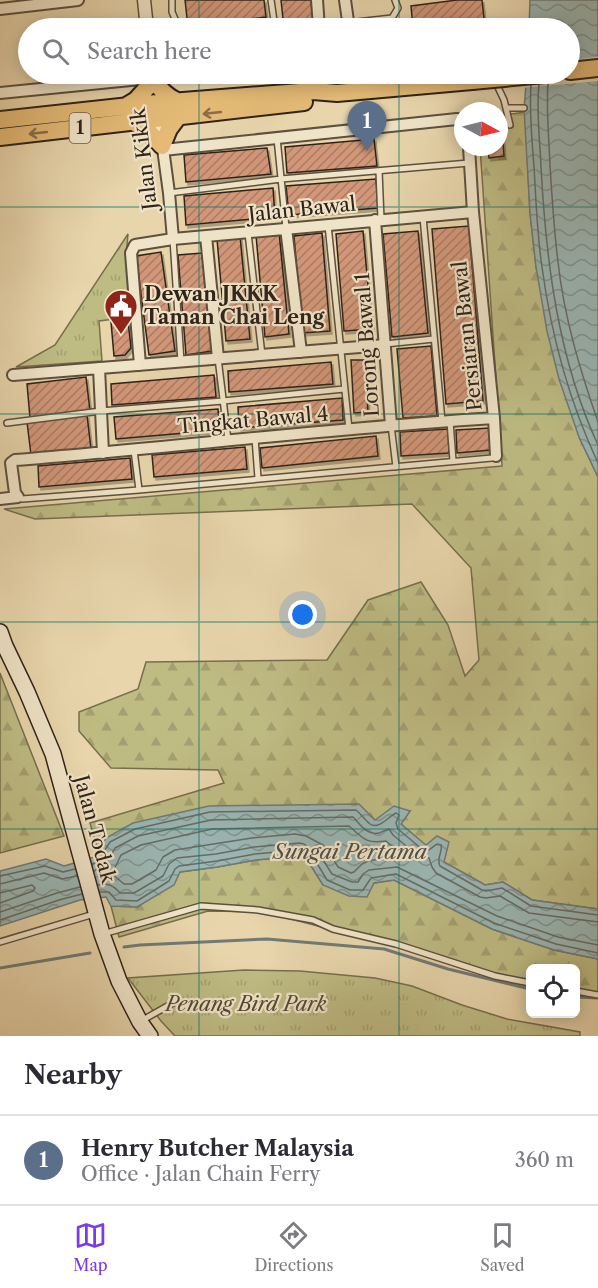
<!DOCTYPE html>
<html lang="en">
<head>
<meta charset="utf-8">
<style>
  :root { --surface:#fff; --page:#f2f2f3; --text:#2b2b33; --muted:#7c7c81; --line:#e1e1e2; --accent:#7c3aed }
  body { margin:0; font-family:"Libre Caslon Text",serif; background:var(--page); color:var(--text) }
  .controls { position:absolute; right:18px; bottom:18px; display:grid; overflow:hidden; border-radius:9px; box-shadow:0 3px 15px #0003 }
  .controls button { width:54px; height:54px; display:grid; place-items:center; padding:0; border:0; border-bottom:2px solid var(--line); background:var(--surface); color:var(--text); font:30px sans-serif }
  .compass { position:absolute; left:454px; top:102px; width:54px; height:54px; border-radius:50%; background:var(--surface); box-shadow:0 3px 15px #0003; rotate:97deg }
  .you { position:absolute; left:303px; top:615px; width:21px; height:21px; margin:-15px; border:4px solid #fff; border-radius:50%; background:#1a73e8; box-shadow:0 0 0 9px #1a73e833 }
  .badge { display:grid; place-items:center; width:39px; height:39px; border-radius:50%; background:var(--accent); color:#fff; font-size:20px; font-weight:700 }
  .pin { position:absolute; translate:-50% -50px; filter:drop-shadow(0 2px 3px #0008) }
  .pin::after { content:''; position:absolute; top:32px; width:21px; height:18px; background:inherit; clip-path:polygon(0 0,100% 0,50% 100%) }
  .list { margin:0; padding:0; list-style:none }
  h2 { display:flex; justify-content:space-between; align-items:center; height:78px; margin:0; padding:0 24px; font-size:26px }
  h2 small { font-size:20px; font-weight:400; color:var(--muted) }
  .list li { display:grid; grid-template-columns:39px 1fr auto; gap:18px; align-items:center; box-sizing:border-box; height:90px; padding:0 24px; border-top:2px solid var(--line) }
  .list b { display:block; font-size:22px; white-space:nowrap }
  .list p { margin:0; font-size:20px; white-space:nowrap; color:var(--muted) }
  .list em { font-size:20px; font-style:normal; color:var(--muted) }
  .icon { flex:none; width:33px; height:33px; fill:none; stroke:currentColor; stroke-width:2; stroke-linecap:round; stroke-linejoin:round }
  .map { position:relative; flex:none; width:598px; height:1036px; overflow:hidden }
  .search { position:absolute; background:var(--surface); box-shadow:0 3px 15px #0003; left:18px; right:18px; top:18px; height:66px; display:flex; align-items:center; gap:15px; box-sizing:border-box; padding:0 21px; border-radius:33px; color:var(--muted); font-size:22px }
  .sheet { height:168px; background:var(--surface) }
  nav { display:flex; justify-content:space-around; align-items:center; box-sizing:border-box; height:84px; border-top:2px solid var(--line); background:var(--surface); font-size:16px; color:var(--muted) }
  nav a { display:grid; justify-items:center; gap:3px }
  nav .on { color:var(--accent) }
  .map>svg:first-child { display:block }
  .grass { fill:url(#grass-tufts); stroke:#766f4e; stroke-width:1.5 }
  .forest { fill:url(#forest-firs); stroke:#766f4e; stroke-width:1.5 }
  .water { fill:url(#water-waves); stroke:#707b76; stroke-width:1.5 }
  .pier { fill:#e8d5ab }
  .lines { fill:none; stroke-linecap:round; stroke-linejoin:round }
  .shore { stroke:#656c66; stroke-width:1.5 }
  .stream { stroke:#707b76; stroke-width:3 }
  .building { fill:url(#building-hatch); stroke:#2f231a; stroke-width:1.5; filter:url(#shadow) }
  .service-casing { stroke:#5d503e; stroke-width:8 }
  .minor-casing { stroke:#5d503e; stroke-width:14 }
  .tertiary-casing { stroke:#5d503e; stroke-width:15 }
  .secondary-casing { stroke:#2f231a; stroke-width:18 }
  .trunk-casing { stroke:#2f231a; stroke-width:20 }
  .service { stroke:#f0e4c8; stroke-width:5 }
  .minor { stroke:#f0e4c8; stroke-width:10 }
  .tertiary { stroke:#f0e4c8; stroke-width:12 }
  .secondary { stroke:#f0e4c8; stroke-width:15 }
  .trunk { stroke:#e4ba76; stroke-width:16 }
  .trunk-bridge-casing { stroke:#2f231a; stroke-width:20; stroke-linecap:butt }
  .trunk-bridge { stroke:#e4ba76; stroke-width:16 }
  .oneway { stroke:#8a6e48 }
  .grid { fill:none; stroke:#0f766e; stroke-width:1.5; stroke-opacity:0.55 }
  .labels { text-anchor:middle; stroke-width:4.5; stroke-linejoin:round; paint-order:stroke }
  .shield { fill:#f0e4c8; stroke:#695d4e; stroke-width:1.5 }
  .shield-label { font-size:18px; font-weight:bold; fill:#2f231a }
  .street-label { font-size:20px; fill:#2f231a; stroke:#f0e4c8 }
  .poi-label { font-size:20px; font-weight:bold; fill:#2f231a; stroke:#f0e4c8; text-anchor:start }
  .park-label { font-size:20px; font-style:italic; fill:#534934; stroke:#f0e4c8 }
  .water-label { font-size:21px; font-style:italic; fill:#4f4f48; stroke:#f0e4c8 }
</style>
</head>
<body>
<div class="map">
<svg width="598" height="1036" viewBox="0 0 598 1036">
  <defs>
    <pattern id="grass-tufts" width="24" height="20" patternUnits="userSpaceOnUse" patternTransform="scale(1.5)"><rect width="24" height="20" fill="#bebb83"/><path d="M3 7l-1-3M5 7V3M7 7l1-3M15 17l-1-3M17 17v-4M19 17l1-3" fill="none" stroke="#a4a071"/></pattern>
    <pattern id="forest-firs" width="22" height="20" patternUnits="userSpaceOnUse" patternTransform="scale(1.5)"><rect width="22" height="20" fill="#bebb83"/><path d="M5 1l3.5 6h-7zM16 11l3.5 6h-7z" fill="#a4a071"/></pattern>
    <pattern id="water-waves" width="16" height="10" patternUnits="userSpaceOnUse" patternTransform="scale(1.5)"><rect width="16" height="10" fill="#9bb6b3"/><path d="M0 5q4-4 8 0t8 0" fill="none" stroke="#7f9491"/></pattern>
    <pattern id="building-hatch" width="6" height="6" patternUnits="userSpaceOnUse" patternTransform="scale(1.5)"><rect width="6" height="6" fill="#d29779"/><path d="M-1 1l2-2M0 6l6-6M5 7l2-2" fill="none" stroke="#ab7b62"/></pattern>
    <filter id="shadow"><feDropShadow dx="2" dy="3" stdDeviation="0" flood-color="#0004"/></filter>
  </defs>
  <rect width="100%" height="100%" fill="#e8d5ab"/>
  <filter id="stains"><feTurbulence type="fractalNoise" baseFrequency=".00333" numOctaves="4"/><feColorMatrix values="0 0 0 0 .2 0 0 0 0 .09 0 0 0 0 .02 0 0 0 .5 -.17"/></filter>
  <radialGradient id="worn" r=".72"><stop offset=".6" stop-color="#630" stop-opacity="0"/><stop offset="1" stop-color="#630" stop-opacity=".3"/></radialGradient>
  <path class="grass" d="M128,234L126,256L130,317L99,321L102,361L16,367L55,345Z
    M244,970L300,971L375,978L412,986L462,1005L507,1019L580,1032V1036H175L161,1021L128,978Z"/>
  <path class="forest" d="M525,112L530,213L536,267L579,437L598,477V909L532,900L503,882L485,885L444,862L401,824L410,811L375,820L106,838L98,850L90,823L224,783L218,770L111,768L79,731V712L138,689L146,662L327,660L368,600L421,582L448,625L465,676L479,660L471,568L412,504L35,519L4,509L502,466L480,147H499V116Z
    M0,673L64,836L0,853Z
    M297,856L310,864L323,885L374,883L394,880L492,929L554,950L598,959V995L576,991V968H530V984L525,983L383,943L264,912L208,911L119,937L111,906L138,907L180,872L217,867L256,860Z"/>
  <path class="water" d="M530,0H598V477L579,437L559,379L547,331L536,267L530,213L524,108L527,74H570V28H529Z
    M359,804L375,820L394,806L410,811L401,824L426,845L437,836L449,842L444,862L485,885L503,882L532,900L598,909V959L554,950L492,929L394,880L374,883L367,897L349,896L323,885L310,864L297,856L256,860L217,867L180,872L174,885L137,907L111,906L106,897L80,900L0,926V871L46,859L64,866L95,857L98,850L106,838L133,823L209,806Z"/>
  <path class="pier" d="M598,57V81L522,88L524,74H570V60Z"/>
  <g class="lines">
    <path class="shore" d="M548,83C546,110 549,138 550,165C552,198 554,230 558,262C564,317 580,370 598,422
      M539,84C536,112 540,140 541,167C546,261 558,359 598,445
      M531,85C529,112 532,140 534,167C536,200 537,234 542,267C551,334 569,401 598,463
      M349,826C364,839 366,844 386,841L400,853V856L368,861L362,864L354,872L351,873L338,867L329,852L323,845L306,836L295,834L252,838L175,850L163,857L156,870L132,884H124L112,874L121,855L141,845L212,829Z
      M92,864L100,861L103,853L110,842L135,829L210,812L356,810C361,814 365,820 370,824C379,830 389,816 396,813L399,815L396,823L398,829L423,850H429L437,844L441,845C443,852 436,858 440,866L482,890L486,891L502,888L531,906L598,915
      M94,871L105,866L115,848L138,836L211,820L353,817C360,824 367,836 379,833C382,832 385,830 389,829L393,835L417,855L429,858L432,867L436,873L480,897L486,898L500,896L529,913L598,922
      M0,876L45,866L63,872L75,869
      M0,884L44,873L62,879L77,876
      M98,885C108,883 113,885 120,893H134L163,876L169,864L177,858L216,854L254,847L299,843L304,844L320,855L332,874L352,882H358L363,874L369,870L397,867L497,916L558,937L598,945
      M100,892H109L116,900L137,901L169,881L175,869L179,866L217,861L255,854L298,850L315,860L327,880L350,890H363L371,878L396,874L494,923L556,944L598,953
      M0,893L32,885L35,888L33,891L0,903
      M0,912L57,893L80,887
      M0,920L59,900L82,894"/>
    <path class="stream" d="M124,947L140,945L267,939L384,949L448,969L530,989
      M0,968L90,953
      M576,997L598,998"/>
  </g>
  <path class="building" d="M185,0H264L266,17L188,27Z
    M281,0H311L314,28H284Z
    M457,0H482L485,28H405H413L411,6Z
    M499,129H502L504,156L489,158L488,147H499Z
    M374,139L377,166L287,173L285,147Z
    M267,148L271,174L186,182L184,155Z
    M376,179L378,208L289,215L286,186Z
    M273,188L275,217L186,225L184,196Z
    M469,226L483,401L446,404L432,229Z
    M363,231L372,329L344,331L336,234Z
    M418,231L428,333L392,337L383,234Z
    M279,232L289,334L265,337L256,235Z
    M322,233L330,331L302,333L294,236Z
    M240,236L250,339L226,341L217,239Z
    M161,252L175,351L149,355L136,256Z
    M202,253L212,351L186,355L178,255Z
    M128,321L131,348L125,355L114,356L111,322Z
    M431,346L437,416L403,418L397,349Z
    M351,360H365L368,412L354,413Z
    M331,362L333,384L229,392L228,371Z
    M214,375L216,397L112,405L111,384Z
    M86,377L90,411L30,418L27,384Z
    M342,398L343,420L239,428L238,407Z
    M218,409L220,430L116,439L114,417Z
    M87,415L91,449L31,455L27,422Z
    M490,428L491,450L457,453L456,430Z
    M448,429L449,453L401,456L400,432Z
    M376,436L378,456L262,468L260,448Z
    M245,447L247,469L154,477L152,455Z
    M130,458L132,479L39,487L38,466Z"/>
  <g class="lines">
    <defs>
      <path id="service" d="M172,0V12L179,28
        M271,0L275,28
        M348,23L392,18L398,8L395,0
        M496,83L504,100L510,125
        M355,86L373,76L382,74
        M506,108H524
        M277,138L286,228
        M379,171L381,219
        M169,193L281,179L469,163
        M423,217L442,421
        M328,225L349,429
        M248,233L262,355
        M173,239L181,362
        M385,344L434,339
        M218,358L228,440
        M450,421L453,461
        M7,423L101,411L223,401L344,389
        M391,425L396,467
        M255,438L258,478
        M134,450L139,490
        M18,497L22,499L139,490L492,458L496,456
        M103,934L201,906L258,910L313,920L333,929L396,944L495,976L530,983
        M0,942L94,914
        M576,991L598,995
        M141,1021L173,1003"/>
      <path id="minor" d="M317,0L319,28
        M345,0L349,28
        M0,9L78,0
        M0,93L191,74
        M159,119L169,193L173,239
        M469,147L473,212L494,418L496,456
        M163,150L457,119L463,121
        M375,220L391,425
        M286,228L301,352
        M206,236L218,358
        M140,365L131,253L135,245L173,239L473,212
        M99,368L103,453
        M13,375L385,345
        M0,499L18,497L15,493L11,463L15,460C175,447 334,428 494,418"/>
      <path id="tertiary" d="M144,0L147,28"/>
      <path id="secondary" d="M0,632L5,646L27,692L53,754L102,934L119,981L140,1022L150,1036"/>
      <path id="trunk" d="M570,71L598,68
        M126,106L136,100L154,80C160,90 166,96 177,101
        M0,120L157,103L313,91L337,93L472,81
        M133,122L146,129L162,146L169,129L178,117
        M0,137L304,102"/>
    </defs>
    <use href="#service" class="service-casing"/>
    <use href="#minor" class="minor-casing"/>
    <use href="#tertiary" class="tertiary-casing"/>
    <use href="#secondary" class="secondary-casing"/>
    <use href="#trunk" class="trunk-casing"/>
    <use href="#service" class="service"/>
    <use href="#minor" class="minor"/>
    <use href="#tertiary" class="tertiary"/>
    <use href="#secondary" class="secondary"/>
    <use href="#trunk" class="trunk"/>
    <defs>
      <path id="trunk-bridge" d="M472,81L545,74"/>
    </defs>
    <use href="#trunk-bridge" class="trunk-bridge-casing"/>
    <use href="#trunk-bridge" class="trunk-bridge"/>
  </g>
  <defs><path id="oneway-shaft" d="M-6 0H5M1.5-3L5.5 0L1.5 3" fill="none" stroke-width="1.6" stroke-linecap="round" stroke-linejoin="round" transform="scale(1.5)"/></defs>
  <g class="oneway">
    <use href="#oneway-shaft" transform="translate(212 113) rotate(174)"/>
    <use href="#oneway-shaft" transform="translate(38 133) rotate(174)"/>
  </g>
  <path class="grid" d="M199,0V28M399,0V28M199,74V1036M399,74V1036M0,207H598M0,414H598M0,622H598M0,829H598"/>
  <defs>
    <symbol id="civic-pin" viewBox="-11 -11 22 30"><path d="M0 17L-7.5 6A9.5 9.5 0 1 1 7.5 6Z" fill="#8f2418" stroke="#f0e4c8"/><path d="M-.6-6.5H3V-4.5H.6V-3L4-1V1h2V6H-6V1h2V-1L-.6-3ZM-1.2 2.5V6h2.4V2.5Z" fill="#fff"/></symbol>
  </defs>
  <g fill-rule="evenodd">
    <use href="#civic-pin" x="102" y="287" width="38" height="52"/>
  </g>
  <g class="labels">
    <rect class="shield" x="69.5" y="113" width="21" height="30" rx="4.5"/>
    <g class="shield-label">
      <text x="80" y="134">1</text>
    </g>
    <g class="street-label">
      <text transform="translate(144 159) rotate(-97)" y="7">Jalan Kikik</text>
      <text transform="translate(302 209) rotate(-6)" y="7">Jalan Bawal</text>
      <text transform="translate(467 336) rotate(-96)" y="7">Persiaran Bawal</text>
      <text transform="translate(367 345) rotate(-94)" y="7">Lorong Bawal 1</text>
      <text transform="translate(253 420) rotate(-5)" y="7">Tingkat Bawal 4</text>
      <text transform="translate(95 829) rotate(75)" y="7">Jalan Todak</text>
    </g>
    <g class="poi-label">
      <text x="144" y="301">Dewan JKKK<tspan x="144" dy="23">Taman Chai Leng</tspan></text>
    </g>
    <g class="park-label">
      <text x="246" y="1011">Penang Bird Park</text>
    </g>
    <g class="water-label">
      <text x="350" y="859">Sungai Pertama</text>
    </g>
  </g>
  <rect width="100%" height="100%" filter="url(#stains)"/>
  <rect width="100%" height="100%" fill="url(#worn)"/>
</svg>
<div class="controls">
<button><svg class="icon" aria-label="locate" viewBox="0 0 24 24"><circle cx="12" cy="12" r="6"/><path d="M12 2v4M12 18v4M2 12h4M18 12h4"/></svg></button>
</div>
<svg class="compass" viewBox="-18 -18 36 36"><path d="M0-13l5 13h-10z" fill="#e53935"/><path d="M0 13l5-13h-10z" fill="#7c7c81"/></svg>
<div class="you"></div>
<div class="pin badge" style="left:367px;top:151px;background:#5c6f8a">1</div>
<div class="search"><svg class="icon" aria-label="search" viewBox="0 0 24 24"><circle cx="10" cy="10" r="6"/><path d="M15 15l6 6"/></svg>Search here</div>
</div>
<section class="sheet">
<h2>Nearby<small></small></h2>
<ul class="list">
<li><span class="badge" style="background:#5c6f8a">1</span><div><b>Henry Butcher Malaysia</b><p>Office · Jalan Chain Ferry</p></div><em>360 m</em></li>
</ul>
</section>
<nav>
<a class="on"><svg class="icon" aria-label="map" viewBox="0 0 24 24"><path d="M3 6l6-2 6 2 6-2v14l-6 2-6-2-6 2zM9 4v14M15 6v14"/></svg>Map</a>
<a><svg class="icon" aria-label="directions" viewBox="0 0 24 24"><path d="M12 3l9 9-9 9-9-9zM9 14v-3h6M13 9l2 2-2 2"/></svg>Directions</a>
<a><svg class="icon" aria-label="saved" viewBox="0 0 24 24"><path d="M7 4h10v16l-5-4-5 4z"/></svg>Saved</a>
</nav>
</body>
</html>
